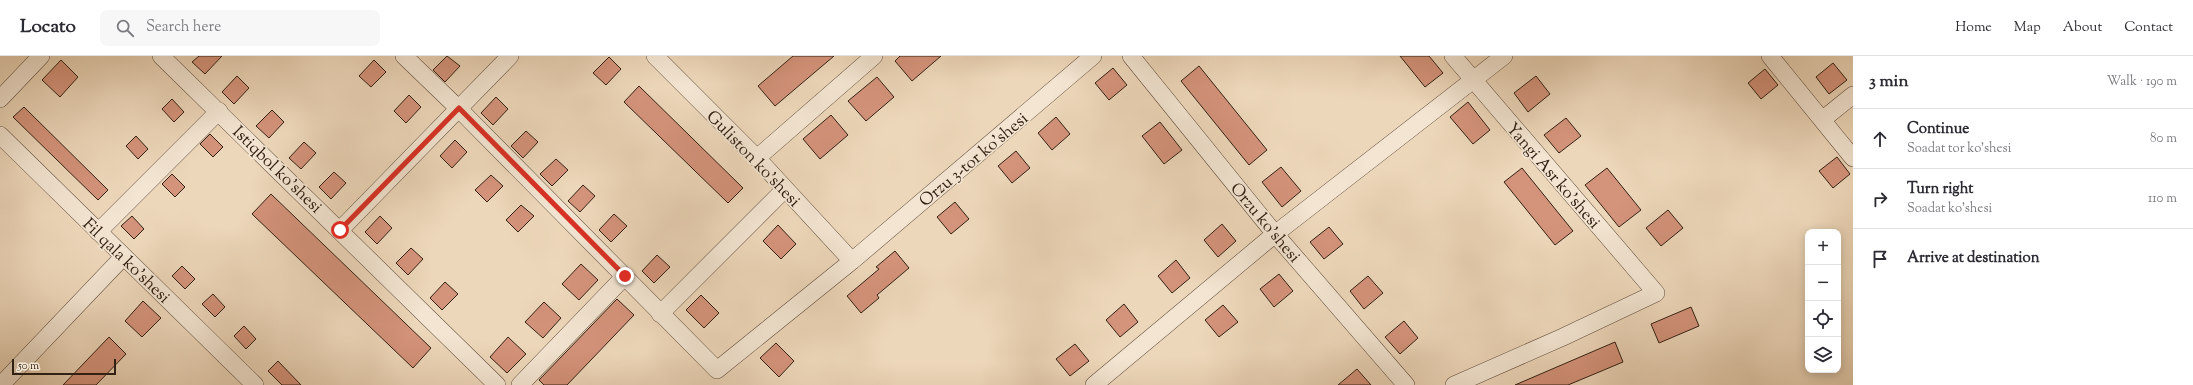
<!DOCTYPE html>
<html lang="en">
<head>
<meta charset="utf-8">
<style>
  :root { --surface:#fff; --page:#f7f7f7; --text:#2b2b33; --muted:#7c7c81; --line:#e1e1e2 }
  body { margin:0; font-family:"Sorts Mill Goudy",serif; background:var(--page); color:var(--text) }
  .controls { position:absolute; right:12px; bottom:12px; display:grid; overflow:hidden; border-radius:8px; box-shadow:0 2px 10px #0003 }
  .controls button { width:36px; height:36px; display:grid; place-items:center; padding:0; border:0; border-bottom:1px solid var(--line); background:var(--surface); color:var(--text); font:20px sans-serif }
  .scale { position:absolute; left:12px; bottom:10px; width:104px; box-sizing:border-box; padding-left:4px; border:2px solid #332114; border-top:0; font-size:11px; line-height:14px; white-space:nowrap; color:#332114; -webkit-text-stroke:3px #f3e5d2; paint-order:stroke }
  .stop { position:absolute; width:12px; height:12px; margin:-9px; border:3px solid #d93025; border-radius:50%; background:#fff }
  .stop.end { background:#d93025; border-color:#fff; box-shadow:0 1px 4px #0008 }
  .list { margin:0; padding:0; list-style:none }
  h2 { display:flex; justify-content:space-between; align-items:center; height:52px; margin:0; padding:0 16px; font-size:17px }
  h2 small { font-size:13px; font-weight:400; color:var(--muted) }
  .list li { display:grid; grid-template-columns:26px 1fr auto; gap:12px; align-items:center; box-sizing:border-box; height:60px; padding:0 16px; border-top:1px solid var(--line) }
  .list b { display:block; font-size:15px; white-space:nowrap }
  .list p { margin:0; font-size:13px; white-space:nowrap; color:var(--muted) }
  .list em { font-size:13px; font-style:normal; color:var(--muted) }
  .icon { flex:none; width:22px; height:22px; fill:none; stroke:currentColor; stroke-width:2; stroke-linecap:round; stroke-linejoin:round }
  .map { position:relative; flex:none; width:1853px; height:329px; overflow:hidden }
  header { display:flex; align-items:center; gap:24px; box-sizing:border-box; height:56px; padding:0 20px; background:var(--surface); border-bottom:1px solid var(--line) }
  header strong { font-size:19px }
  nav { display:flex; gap:22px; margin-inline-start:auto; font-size:14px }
  .search { width:280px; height:36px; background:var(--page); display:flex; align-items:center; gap:10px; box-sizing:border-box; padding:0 14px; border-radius:8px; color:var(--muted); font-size:15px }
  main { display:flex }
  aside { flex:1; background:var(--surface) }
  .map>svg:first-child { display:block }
  .building { fill:#d4937b; stroke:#332114 }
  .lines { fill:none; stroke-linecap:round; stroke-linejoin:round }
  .minor-casing { stroke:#624e3e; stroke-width:18 }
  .minor { stroke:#f3e5d2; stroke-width:17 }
  .route { stroke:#d93025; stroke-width:5 }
  .labels { text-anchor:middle; stroke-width:3.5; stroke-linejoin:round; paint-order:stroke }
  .street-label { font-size:17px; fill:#332114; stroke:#f3e5d2 }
</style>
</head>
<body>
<header>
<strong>Locato</strong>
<div class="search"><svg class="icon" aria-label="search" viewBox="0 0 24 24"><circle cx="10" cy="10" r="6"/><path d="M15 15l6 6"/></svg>Search here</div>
<nav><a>Home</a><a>Map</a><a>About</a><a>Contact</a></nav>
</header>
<main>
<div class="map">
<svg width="1853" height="329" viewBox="0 0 1853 329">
  <rect width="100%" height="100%" fill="#edd7ba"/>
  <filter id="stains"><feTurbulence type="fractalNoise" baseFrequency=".005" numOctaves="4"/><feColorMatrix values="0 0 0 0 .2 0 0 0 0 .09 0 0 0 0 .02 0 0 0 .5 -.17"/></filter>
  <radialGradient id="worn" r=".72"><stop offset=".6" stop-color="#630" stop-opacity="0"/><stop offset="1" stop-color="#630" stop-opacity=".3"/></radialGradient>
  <path class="building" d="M199,0H222L205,18L192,6Z
    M447,0L460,10L445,26L433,14Z
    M793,0H834L775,50L758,30Z
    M900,0H941L912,25L895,5Z
    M1400,0H1429L1443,17L1425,31Z
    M609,1L621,13L606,29L593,17Z
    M61,4L78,21L60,41L42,24Z
    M374,4L386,16L371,31L359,20Z
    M1833,7L1847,24L1829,38L1816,21Z
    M1199,10L1267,94L1249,109L1181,25Z
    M1113,12L1127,29L1109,44L1095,27Z
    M1765,13L1778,29L1761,43L1748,27Z
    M237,20L249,32L234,48L222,36Z
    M1536,20L1550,38L1528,56L1514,37Z
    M877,21L894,41L866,65L848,45Z
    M639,30L743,132L728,147L624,46Z
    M409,39L421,51L406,67L394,55Z
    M496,41L508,53L493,69L481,57Z
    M172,43L184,56L174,66L162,53Z
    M1468,46L1490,74L1473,88L1450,61Z
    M24,51L108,134L98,144L13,61Z
    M272,54L284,66L269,82L256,70Z
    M831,59L848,79L820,103L803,83Z
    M1056,61L1070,78L1052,94L1038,77Z
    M1566,62L1581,80L1559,97L1544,79Z
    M1160,66L1182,94L1164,108L1142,80Z
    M526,75L538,86L523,102L511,90Z
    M210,78L223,91L213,101L200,88Z
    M136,80L148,93L138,103L126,90Z
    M455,84L467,96L452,112L440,100Z
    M304,86L316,97L301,113L289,102Z
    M1016,95L1030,112L1012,127L998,110Z
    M1837,101L1850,118L1833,132L1819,115Z
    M556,103L568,114L552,130L540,118Z
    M1281,111L1301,135L1282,151L1262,126Z
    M1522,112L1573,175L1555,189L1504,126Z
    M1607,112L1641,154L1619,171L1585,129Z
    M334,116L346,127L331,143L319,131Z
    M172,118L185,131L175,141L162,128Z
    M491,119L503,130L487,146L475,134Z
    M583,129L595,140L580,156L568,145Z
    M271,138L431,292L413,312L252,158Z
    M955,146L969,163L951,178L937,161Z
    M521,149L534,160L518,176L506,164Z
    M1668,154L1683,172L1661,190L1646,172Z
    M614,158L627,170L611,186L599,174Z
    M132,160L144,173L134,183L121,170Z
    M380,160L392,172L377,188L365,176Z
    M1222,168L1236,185L1218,201L1204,184Z
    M778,169L796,188L781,203L763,185Z
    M1329,171L1343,188L1324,203L1310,186Z
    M411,192L423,203L408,219L396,207Z
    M895,195L909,212L877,239L879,242L861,257L847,240L879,213L876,211Z
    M657,199L670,211L654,227L642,215Z
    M1176,204L1190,222L1172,237L1158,220Z
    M581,208L598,224L579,244L562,228Z
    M182,210L195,223L185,233L172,220Z
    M1279,218L1293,235L1274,251L1260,233Z
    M1368,220L1383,237L1364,253L1350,235Z
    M445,226L458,238L442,254L430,242Z
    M213,238L225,251L215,261L202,248Z
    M701,239L719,257L704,272L686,254Z
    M617,243L634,259L567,329H544L539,324Z
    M143,245L161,262L142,281L125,265Z
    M544,246L561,262L543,282L525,266Z
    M1124,248L1138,266L1120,281L1106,264Z
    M1223,249L1238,266L1219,281L1205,264Z
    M1691,251L1699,270L1659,287L1651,268Z
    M1404,265L1418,282L1400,298L1385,281Z
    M244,270L256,283L246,293L234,280Z
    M109,281L126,298L96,329H63Z
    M508,281L526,298L507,317L490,301Z
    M1615,286L1623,306L1568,329H1515Z
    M776,287L794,305L779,321L760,302Z
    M1075,288L1089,305L1070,320L1056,303Z
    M278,305L301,329H282L268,315Z
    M1357,313L1371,329H1338Z"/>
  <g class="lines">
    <defs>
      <path id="minor" d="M161,0L497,329
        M404,0L459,53L717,314L852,205L1093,0
        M655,0L757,102L852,205
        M1131,0L1275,178L1406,329
        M1453,0L1656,237L1563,281L1454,329
        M1770,0L1853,102
        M0,43L41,0
        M1822,64L1853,39
        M0,79L255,329
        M757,102L874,0
        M340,174L510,0
        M98,176L219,55
        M660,258L785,133
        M1,329L123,201
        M520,329L625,220
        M1094,329L1275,178L1504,0"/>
    </defs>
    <use href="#minor" class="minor-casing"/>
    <use href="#minor" class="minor"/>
  </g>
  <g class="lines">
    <path class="route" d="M340,174L459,52L625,220"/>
  </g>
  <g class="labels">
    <g class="street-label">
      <text transform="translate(754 102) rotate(46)" y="6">Guliston ko'shesi</text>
      <text transform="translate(973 103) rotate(-40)" y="6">Orzu 3-tor ko'shesi</text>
      <text transform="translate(278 113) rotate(44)" y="6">Istiqbol ko'shesi</text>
      <text transform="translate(1554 119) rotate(49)" y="6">Yangi Asr ko'shesi</text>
      <text transform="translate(1266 166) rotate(50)" y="6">Orzu ko'shesi</text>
      <text transform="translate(127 204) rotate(44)" y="6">Fil qala ko'shesi</text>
    </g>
  </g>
  <rect width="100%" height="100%" filter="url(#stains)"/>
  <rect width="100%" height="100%" fill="url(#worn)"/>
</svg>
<div class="controls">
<button>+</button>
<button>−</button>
<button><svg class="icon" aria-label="locate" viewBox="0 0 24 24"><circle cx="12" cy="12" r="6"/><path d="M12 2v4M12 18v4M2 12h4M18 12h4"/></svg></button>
<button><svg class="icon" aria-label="layers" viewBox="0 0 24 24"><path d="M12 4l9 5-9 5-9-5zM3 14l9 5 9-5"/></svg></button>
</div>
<div class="scale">50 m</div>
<div class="stop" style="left:340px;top:174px"></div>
<div class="stop end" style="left:625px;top:220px"></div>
</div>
<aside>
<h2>3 min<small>Walk · 190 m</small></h2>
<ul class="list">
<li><svg class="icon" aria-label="ahead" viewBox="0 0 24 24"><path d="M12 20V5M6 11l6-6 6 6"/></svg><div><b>Continue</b><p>Soadat tor ko'shesi</p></div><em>80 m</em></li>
<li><svg class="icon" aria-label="right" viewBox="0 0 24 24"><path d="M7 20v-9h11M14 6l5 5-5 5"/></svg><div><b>Turn right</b><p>Soadat ko'shesi</p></div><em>110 m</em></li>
<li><svg class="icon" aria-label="arrive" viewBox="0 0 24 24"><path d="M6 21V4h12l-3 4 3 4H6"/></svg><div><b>Arrive at destination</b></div></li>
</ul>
</aside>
</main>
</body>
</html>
